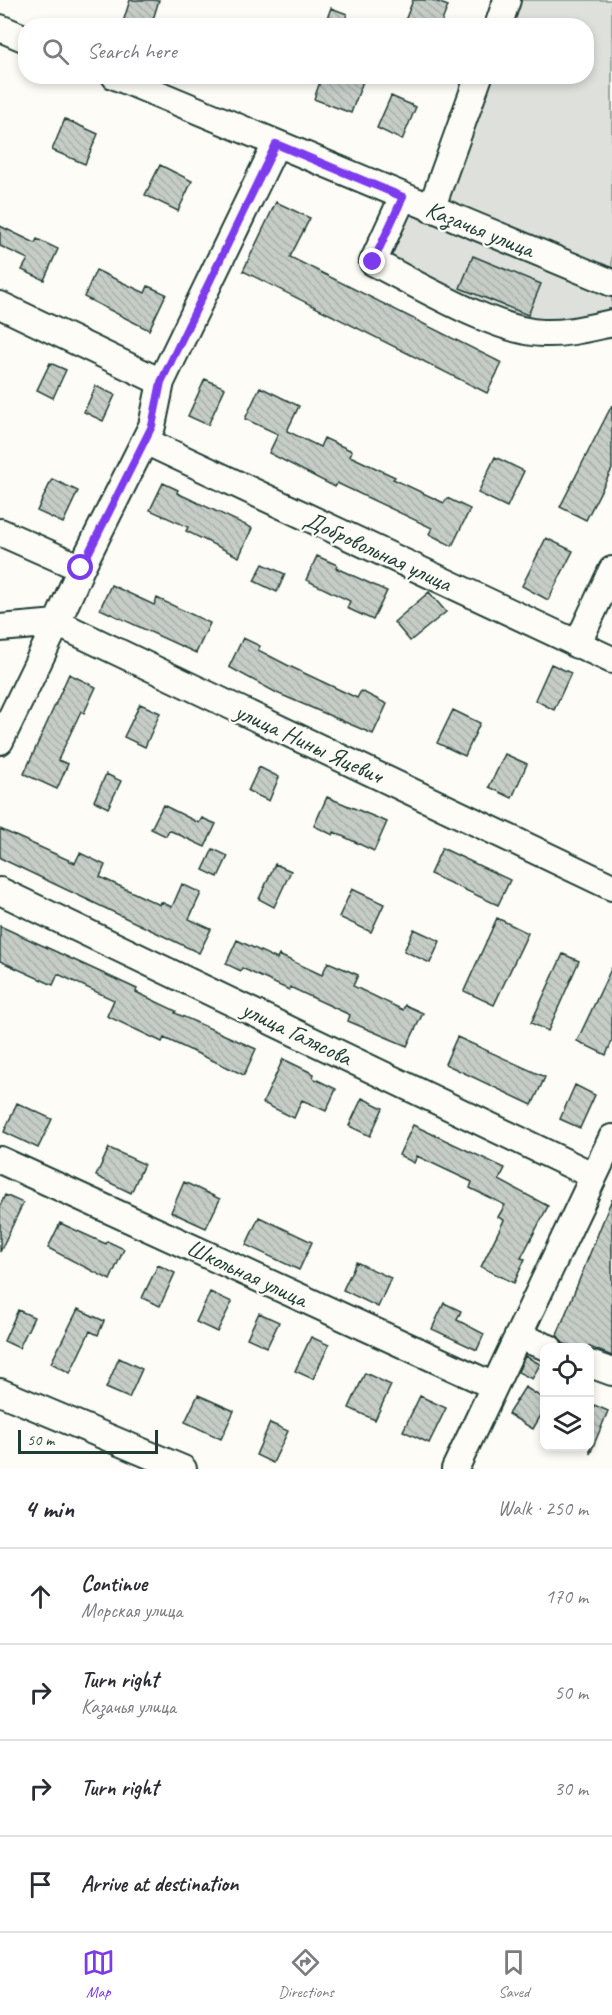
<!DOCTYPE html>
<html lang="en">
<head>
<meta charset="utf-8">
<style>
  :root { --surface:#fff; --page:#f2f2f3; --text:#2b2b33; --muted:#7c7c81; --line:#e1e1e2; --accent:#7c3aed }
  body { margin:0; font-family:Caveat,sans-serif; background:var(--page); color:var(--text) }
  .controls { position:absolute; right:18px; bottom:18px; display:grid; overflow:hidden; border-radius:12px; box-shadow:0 3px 9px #0003 }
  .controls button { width:54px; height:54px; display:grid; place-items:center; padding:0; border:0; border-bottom:2px solid var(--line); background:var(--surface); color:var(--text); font:30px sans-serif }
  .scale { position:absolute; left:18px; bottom:15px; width:140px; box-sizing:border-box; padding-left:6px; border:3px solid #1f3d34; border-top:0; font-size:16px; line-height:21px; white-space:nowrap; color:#1f3d34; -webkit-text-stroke:4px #fdfcf7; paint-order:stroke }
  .stop { position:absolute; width:18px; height:18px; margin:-14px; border:4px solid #7c3aed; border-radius:50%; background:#fff }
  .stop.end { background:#7c3aed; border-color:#fff; box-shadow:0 2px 6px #0008 }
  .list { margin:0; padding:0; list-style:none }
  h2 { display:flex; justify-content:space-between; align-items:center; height:78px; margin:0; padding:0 24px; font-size:26px }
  h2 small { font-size:20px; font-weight:400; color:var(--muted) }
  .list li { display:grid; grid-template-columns:39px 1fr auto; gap:18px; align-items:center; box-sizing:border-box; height:96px; padding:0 24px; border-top:2px solid var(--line) }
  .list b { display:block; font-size:22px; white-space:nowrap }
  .list p { margin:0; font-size:20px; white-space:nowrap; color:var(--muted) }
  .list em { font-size:20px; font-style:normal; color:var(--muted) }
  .icon { flex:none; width:33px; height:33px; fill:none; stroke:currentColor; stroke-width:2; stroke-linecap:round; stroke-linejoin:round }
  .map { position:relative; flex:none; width:612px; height:1469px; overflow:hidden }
  .search { position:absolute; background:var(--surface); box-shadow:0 3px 9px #0003; left:18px; right:18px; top:18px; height:66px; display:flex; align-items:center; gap:15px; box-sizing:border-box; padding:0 21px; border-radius:24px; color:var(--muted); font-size:22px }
  .sheet { height:462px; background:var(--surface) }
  nav { display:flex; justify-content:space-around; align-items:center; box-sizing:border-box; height:84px; border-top:2px solid var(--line); background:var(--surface); font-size:16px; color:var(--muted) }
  nav a { display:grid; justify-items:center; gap:3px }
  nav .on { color:var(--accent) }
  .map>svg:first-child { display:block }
  .grass { fill:#dde0db; stroke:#7e8e88; stroke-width:1.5 }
  .building { fill:url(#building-back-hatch); stroke:#1f3d34; stroke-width:1.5 }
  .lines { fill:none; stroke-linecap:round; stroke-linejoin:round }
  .minor-casing { stroke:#1f3d34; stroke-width:30 }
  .minor { stroke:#fdfcf7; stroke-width:26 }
  .route { stroke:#7c3aed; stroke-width:8 }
  .labels { text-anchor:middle; stroke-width:4.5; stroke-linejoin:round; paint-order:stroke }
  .street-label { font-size:24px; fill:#1f3d34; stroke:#fdfcf7 }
</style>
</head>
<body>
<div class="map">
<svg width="612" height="1469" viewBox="0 0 612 1469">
  <defs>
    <pattern id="building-back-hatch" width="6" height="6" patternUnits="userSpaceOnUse" patternTransform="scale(1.5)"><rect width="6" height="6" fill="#c6cdc7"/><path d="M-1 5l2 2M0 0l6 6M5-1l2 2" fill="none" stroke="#aab1ac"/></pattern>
  </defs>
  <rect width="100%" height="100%" fill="#fdfcf7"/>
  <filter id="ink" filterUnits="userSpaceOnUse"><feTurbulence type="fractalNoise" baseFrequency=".0167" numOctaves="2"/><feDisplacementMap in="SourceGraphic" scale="12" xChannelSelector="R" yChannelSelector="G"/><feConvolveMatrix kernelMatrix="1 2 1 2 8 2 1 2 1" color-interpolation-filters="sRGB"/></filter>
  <g filter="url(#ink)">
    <path class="grass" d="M519,0H612V274L450,206L446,193L490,77L586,76V26L509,25Z
      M404,210L612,293V317L578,327L510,321L383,255Z"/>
    <path class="building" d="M130,0H159L151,26H133L123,22Z
      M413,0H432L448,6L440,26H403Z
      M331,8L347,14L343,26H324Z
      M322,76H365L351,113L314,99Z
      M391,96L416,107L402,140L377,128Z
      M65,119L98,134L85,164L52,150Z
      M160,165L192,181L178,211L145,195Z
      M276,202L310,218L290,257L502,363L487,393L243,271Z
      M0,226L35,243L37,239L58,249L44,280L22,270L28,259L0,246Z
      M473,256L541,284L528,315L460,288Z
      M96,270L145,293L148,286L166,294L149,330L84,297Z
      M50,363L66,370L53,398L37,390Z
      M205,379L225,388L208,425L188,416Z
      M96,386L115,395L103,421L84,412Z
      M260,387L299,406L287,431L320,447L324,438L352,451L350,456L395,477L393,479L444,503L447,498L470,509L452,546L429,534L432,528L337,483L335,487L269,453L278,434L245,419Z
      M612,405V469L586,520L560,507Z
      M495,457L524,471L507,507L478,493Z
      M52,479L78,491L63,523L37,511Z
      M163,483L178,490L177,493L252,528L239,557L186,531L188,527L150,510Z
      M546,538L573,551L548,600L522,586Z
      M317,556L337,565L336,568L387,591L373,620L347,608L350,601L306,580Z
      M263,564L285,574L277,592L254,581Z
      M111,585L154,605L157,598L210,623L196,653L100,609Z
      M429,592L446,612L410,641L394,622Z
      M243,638L260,646L258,650L289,666L357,698L361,691L387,704L373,734L277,693L229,667Z
      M551,664L571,673L554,710L535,700Z
      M69,674L96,687L84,713L81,711L58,760L68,764L57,789L24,774Z
      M140,704L160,713L145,747L124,737Z
      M453,710L480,723L465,756L437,743Z
      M505,754L527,764L512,798L489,787Z
      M259,767L279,777L269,801L248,791Z
      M106,774L121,781L108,808L94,801Z
      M327,797L387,822L374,851L334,832L333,835L314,826Z
      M163,805L199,823L202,818L216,824L205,847L169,830L166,836L151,829Z
      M0,829L75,863L80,853L105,865L100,877L160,905L161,902L172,907L182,884L201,893L189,919L211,929L199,953L0,858Z
      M442,848L510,880L498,905L430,874Z
      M213,849L228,856L218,877L203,870Z
      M275,864L291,871L274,907L259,899Z
      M352,889L384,904L371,932L339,917Z
      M497,918L528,933L494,1005L464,991Z
      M0,926L137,989L136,992L176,1011L175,1013L256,1049L244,1075L164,1038L162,1042L107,1016L114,1000L58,974L53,985L0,961Z
      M414,929L440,941L430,963L404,951Z
      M237,940L277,959L279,955L322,975L328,962L358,975L353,986L403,1010L405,1005L423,1013L407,1046L348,1021L350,1015L290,987L289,990L242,968L241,971L226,964Z
      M563,954L579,961L548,1031L531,1023Z
      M612,967V1041L606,1055L577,1041Z
      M457,1037L545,1077L532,1105L445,1064Z
      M283,1059L314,1074L313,1078L336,1089L326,1111L302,1100L294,1118L263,1103Z
      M575,1085L595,1095L580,1128L560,1119Z
      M362,1098L383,1108L370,1136L349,1126Z
      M17,1103L52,1119L38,1148L4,1132Z
      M413,1125L505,1168L499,1180L548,1206L521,1258L525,1259L514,1283L481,1267L504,1220L498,1217L505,1205L470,1188L472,1182L417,1156L414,1163L399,1155Z
      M109,1148L144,1164L131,1193L96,1176Z
      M184,1182L220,1199L206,1228L171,1212Z
      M5,1195L23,1203L0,1252V1206Z
      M612,1199V1356L590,1347H573L563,1343L557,1335Z
      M259,1217L312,1242L299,1270L246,1245Z
      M60,1223L106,1244L107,1241L124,1249L110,1280L48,1248Z
      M356,1262L391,1278L378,1307L343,1290Z
      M158,1265L175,1273L160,1306L142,1298Z
      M210,1292L232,1302L217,1332L196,1322Z
      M444,1303L461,1311L457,1320L484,1334L477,1350L432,1329Z
      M78,1309L104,1321L98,1335L90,1331L70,1373L51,1363Z
      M18,1310L34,1317L19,1348L4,1341Z
      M259,1313L279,1322L267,1347L247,1338Z
      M311,1337L329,1345L313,1379L295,1371Z
      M525,1356L540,1364L532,1379L518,1372Z
      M119,1358L142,1369L129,1398L106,1388Z
      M365,1373L391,1385L375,1420L349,1408Z
      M525,1387L544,1399V1410L533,1429L508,1414Z
      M198,1395L234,1411L221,1439L185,1422Z
      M420,1396L446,1408L429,1443L403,1431Z
      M594,1405L608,1411L590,1454V1418Z
      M270,1423L288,1431L273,1463L256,1455Z"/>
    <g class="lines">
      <defs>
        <path id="minor" d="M498,26L507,0
          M0,28L26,39
          M115,76L612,283
          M403,197L373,262C417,284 496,332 543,333C567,334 589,328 612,323
          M431,209L479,76
          M0,305L161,382
          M145,441L612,660
          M0,532L81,568
          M0,628L57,623L612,887
          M577,645L612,570
          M0,741L57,623L81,568L152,426L161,382L276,144
          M0,891L594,1176
          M0,1160L494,1386
          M518,1336L549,1348
          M590,1364L612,1372
          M0,1392L183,1469
          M455,1469L612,1138"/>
      </defs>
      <use href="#minor" class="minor-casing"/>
      <use href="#minor" class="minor"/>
    </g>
  </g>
  <g class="lines" filter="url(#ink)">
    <path class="route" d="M81,568L152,426L161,382L276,144L403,197L373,262"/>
  </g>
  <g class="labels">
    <g class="street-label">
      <text transform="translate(480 229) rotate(22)" y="8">Казачья улица</text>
      <text transform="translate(378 551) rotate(25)" y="8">Добровольная улица</text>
      <text transform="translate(309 743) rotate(25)" y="8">улица Нины Яцевич</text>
      <text transform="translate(297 1033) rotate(26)" y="8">улица Галясова</text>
      <text transform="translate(247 1273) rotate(25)" y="8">Школьная улица</text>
    </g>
  </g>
</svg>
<div class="controls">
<button><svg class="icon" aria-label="locate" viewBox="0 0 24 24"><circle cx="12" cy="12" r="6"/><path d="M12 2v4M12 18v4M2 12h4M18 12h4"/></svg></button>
<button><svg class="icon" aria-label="layers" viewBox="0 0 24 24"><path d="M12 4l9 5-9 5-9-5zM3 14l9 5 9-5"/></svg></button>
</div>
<div class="scale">50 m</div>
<div class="stop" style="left:81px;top:568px"></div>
<div class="stop end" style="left:373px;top:262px"></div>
<div class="search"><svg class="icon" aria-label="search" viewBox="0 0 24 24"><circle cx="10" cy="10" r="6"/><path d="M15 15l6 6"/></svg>Search here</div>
</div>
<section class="sheet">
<h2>4 min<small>Walk · 250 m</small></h2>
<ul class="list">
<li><svg class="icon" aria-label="ahead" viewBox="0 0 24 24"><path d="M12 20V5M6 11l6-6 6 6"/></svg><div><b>Continue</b><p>Морская улица</p></div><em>170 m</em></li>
<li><svg class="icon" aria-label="right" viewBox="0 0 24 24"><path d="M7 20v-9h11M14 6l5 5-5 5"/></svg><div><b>Turn right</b><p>Казачья улица</p></div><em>50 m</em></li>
<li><svg class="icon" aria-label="right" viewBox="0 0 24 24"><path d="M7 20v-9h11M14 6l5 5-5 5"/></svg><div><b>Turn right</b></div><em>30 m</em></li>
<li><svg class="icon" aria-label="arrive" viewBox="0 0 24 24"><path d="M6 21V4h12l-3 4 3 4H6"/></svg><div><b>Arrive at destination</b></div></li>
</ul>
</section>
<nav>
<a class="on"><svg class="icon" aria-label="map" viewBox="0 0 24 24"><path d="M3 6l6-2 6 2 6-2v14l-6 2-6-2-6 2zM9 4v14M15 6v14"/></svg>Map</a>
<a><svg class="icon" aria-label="directions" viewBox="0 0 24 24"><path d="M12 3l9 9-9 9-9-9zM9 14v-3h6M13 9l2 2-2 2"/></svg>Directions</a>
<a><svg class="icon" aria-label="saved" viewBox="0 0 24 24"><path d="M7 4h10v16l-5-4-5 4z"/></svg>Saved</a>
</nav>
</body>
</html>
